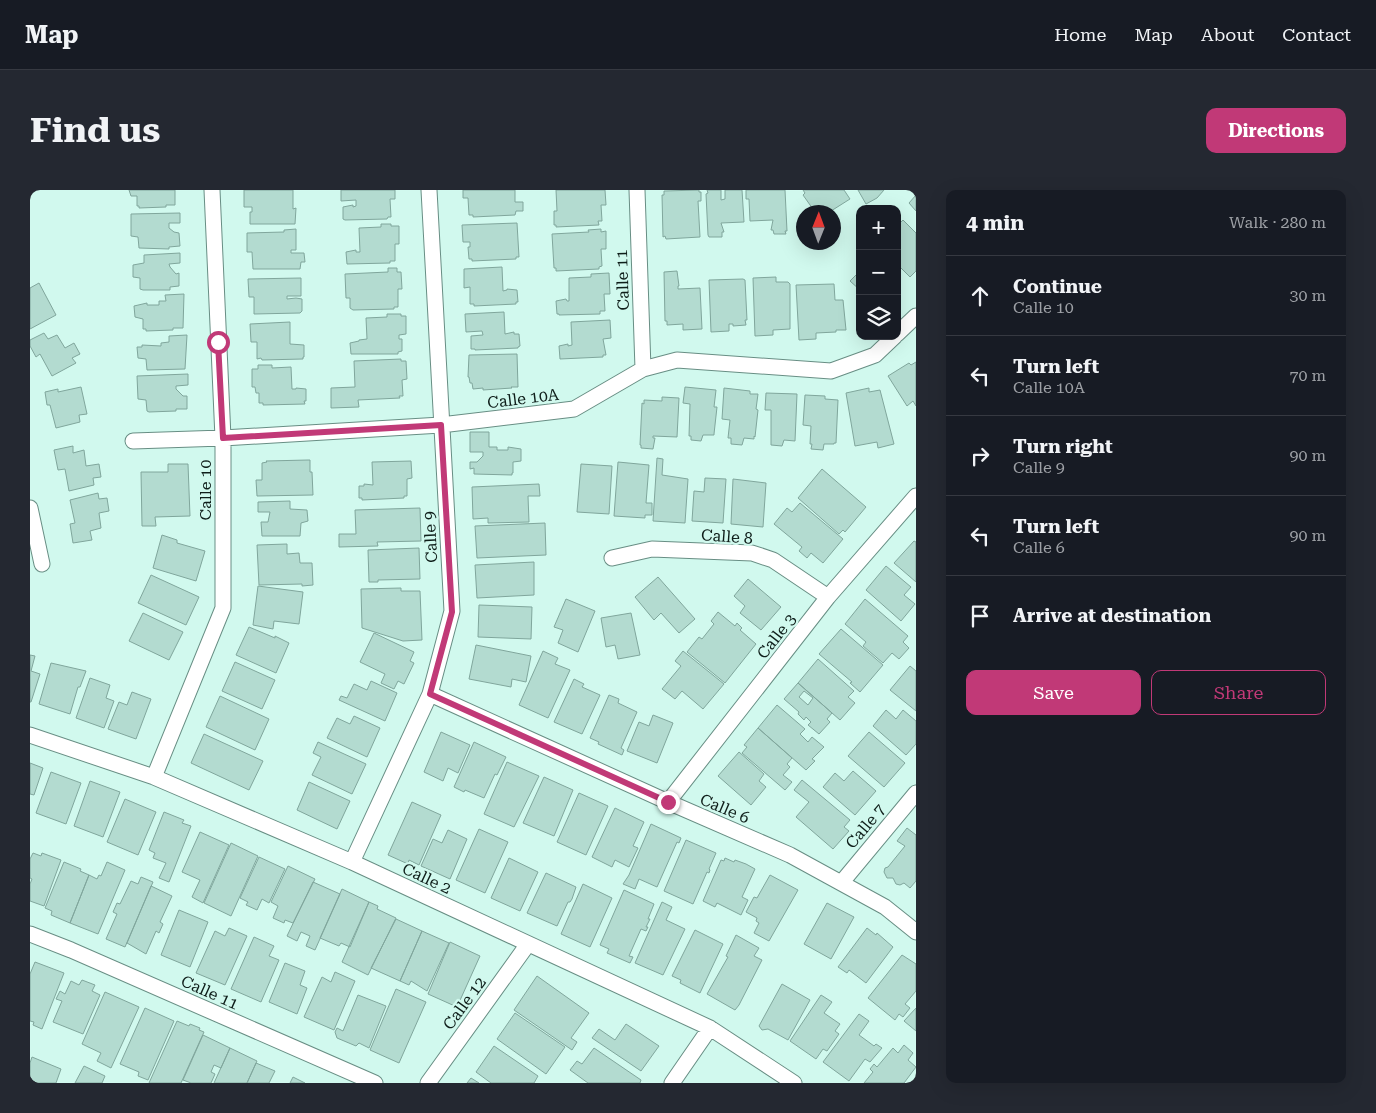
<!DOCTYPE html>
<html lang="en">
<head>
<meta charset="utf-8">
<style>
  :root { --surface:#171b24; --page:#242831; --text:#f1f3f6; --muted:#9ea1a6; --line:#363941; --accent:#c13977 }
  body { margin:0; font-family:"Roboto Serif",serif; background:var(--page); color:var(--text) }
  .controls { position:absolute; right:15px; top:15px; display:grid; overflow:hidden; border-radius:10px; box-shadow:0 5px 20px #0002 }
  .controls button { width:45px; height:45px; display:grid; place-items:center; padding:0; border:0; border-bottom:1px solid var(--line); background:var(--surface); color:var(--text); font:25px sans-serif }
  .compass { position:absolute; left:766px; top:15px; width:45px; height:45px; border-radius:50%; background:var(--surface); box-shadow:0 5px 20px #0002; rotate:1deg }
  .stop { position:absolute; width:15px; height:15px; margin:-11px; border:4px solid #c13977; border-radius:50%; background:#fff }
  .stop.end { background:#c13977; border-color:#fff; box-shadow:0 1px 5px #0008 }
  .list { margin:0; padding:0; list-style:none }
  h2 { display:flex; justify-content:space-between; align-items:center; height:65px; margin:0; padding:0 20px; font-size:21px }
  h2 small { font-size:16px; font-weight:400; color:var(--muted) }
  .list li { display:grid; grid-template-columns:32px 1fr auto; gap:15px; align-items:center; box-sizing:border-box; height:80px; padding:0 20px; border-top:1px solid var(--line) }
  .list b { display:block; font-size:19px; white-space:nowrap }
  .list p { margin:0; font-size:16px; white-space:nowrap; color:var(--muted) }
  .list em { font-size:16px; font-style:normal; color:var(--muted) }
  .actions { display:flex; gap:10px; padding:15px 20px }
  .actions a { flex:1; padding:11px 0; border:1px solid var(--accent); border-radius:10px; text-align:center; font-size:18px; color:var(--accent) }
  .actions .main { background:var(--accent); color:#fff }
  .icon { flex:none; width:28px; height:28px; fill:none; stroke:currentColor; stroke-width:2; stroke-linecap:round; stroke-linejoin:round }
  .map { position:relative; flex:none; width:886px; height:893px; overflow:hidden; border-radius:10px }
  header { display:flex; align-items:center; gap:30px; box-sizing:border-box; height:70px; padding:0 25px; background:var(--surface); border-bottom:1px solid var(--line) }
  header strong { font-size:24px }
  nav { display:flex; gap:28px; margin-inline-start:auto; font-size:18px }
  .intro { display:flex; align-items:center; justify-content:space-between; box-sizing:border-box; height:120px; padding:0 30px }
  h1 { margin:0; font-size:35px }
  .button { padding:12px 22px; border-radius:10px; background:var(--accent); color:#fff; font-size:18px; font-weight:700 }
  main { display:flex; gap:30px; padding:0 30px }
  aside { flex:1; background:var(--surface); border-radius:10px; box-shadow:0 5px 20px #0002 }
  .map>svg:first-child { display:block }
  .building { fill:#b3dbd0; stroke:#80a69c; fill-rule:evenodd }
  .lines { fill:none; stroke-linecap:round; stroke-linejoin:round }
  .minor-casing { stroke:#688e84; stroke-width:17 }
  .minor { stroke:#fff; stroke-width:15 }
  .route { stroke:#c13977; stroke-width:6 }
  .labels { text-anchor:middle; stroke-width:4.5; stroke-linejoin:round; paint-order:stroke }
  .street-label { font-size:16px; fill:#0f1e1a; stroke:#d1f9ee }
</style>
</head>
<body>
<header>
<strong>Map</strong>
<nav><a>Home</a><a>Map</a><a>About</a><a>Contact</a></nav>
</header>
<div class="intro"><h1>Find us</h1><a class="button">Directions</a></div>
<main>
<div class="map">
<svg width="886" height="893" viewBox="0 0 886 893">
  <rect width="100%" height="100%" fill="#d1f9ee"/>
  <path class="building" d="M99,0H145V15H136V17L109,18V16H107V6H101Z
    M214,0H263V19L266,18L265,34H220V22H222V17H214Z
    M311,0H365V9H360L361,27H358L357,29L315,30L313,29V17L323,15V17L326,16V10L311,11Z
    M433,0H485V12H493V21H486L485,25L443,27V25H439L438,8H433Z
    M526,0H575L576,15H571L572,31H568L569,35L526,37V35H524V21H527Z
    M669,0V2H671V11H668L670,47L636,49L635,46L633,47L632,5H634V1Z
    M677,0H691V10L695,9V0H712L714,32L691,33L694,42H692V47H679L678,45L676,4L678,3Z
    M716,0H755L757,41H755L756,44H744L743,40H741L743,30L720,31L719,9H716Z
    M773,0H814L820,9L801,21L802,22H785L773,5L775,3Z
    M828,0H854L847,8L836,14Z
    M886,5V21L879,13Z
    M150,23V33H139V38L144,42L149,43L150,56L139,57V59L109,58L108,47L101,46V24Z
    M804,23L808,29L806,30L808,34L804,37Z
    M867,28L871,32L873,30L886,43V81L880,87L867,74Z
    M487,33L489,67H486V69L442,71V69H439L438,57H440V52H433L432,35Z
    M351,34H361V36H369V54H365V71H360V73L317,74L316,62L326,60V62H330L329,38L351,37Z
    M266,39V60H261V63H274L275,72H271L270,79H223L222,62H217V43L254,42V40Z
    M571,39V42L576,41V59H571L572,76L569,77V79L526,81V78H524L522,44L559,42L558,40Z
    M150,63V73L139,74L140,77L146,84L149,83V96L140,97V100H113L110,99V88L103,87V75L114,73V65Z
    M472,77L473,101L477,100V99L487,100L488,112H486V114L444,116V114H440V97L434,98V79Z
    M358,78H367V82H371L372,99H368V117H364V119L323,120L320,118V108H316L315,84L358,82Z
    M647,81L649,96H648V99L670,98L672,139L653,140V134L637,135V131H635L634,82Z
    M830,81V100L820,91Z
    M579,83L580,104H574L575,121H570V124L529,125V124H527L526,111L536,109L537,111H539V88L561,87V84Z
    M746,87V92H758L760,94V139L743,140V145L725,146L723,88Z
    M271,88V106H257V109L266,108L272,109V121L270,123L224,124V107H219L218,89Z
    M713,89L715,90L717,130H715L716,135L703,136V134H699V141L681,142L679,90Z
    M9,93L26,125L0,139V98Z
    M804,94L805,110H813L816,140H806V142L786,143V149L769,150L766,95Z
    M154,104L153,138H143V140L116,141V139H113V129L105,127L104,116L117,113V115H129V111H136L135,105Z
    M474,122L475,144L484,142V144H489L490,156L488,157V158L445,160V159H441V146L453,145L452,141L436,142L435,124Z
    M357,124H371V126H376V144L369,145V149H372V161L368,162V164H321L320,153L329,151V150L337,149L336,128L357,127Z
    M580,130L581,148L573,149L576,165H573V167L530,169L529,156L538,154V156L542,155L541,132Z
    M260,132V154L274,155V167H273V169L232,170L231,168L227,169V152H221L220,134Z
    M14,143L18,149L27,145L35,158L44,153L50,164L42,168L46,173L22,186L10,164L6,167L0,156V150Z
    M157,145L155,179L117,180L116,169L108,168L107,157H112V155L131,156V153L139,152V146Z
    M487,164L488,197H481L482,198L453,200V198L443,199L442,193H440L439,187H438L439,165Z
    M371,169V171H376L377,189L372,190L373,206H369L370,208L328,210L329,217L301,218V198L325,197L324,171Z
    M886,172V216L883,211L877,216L858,186L879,173L881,175Z
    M228,175H242V178L261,177L262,199H266V198L276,199V211H274L275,214L233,215V213H229V203H226L225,197H222V179H228Z
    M158,184V195L146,196V199L153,206H157V219H146V221L119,222L117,221L116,210L108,209L107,186Z
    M51,197L57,224L49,225L50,232L26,238L20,215H17L15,202L28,199V202Z
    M655,197L686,200L684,217H687L684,244V245H673L671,251L661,250V246H659L660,214L653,213Z
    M694,198L720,201V204H728L726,219L728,220L725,247L724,246V249L714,248L712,255L701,254V248H698L700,230L692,229Z
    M839,198V202L850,200L864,254L848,258L847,252L825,256L816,203Z
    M736,203L767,204L765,251L754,250L752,256L741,255V220H735Z
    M775,205L795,206V209L808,210L806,253H804V254H794L793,260L781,259L782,254H780L781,236L773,235Z
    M632,207L649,208L647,247L623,246V248H625L623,259L611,258V255H610L612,213L614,214V210L632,211Z
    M440,242H459V257H467V260H478V257L491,259V271L483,272V283H482V285L444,284V278L440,279V272H447L453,266V262H440Z
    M43,256V263L54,260L56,276L69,274L71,287L63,288L64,295L39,301L35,279L28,280L24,260Z
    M627,268L633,269L632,285L658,289L655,333L623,331Z
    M278,270H280V282H282L283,305L227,306L226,290H232V273L237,272L236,271Z
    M381,271L382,288L377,289V306H374V308L332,310V308H329V296H334V294L343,295L342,272Z
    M588,272L619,275L616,313H622V325H615V328L584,326Z
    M138,274H158L160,326L125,327L126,336H112L111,282H138Z
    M551,274L582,276L579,324L547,322Z
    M792,279L836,317L815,342L813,340L809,344L768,308Z
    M675,288L696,289L693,333L662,331L664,301L674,302Z
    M703,289L736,293L733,337L701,334Z
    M509,294L510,306H498L499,332L458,333V328L443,329L442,297Z
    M68,303L69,309L77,308L79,321L69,323L71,338L60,341L62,350L43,353L40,334L45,333L40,310Z
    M260,311V319L277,320L278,331L271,333L270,346H232L231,332H238L240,322H228V312Z
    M770,313L813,349L793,373L781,363L777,368L769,361L772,357L744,334L757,318L762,322Z
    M390,318L391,351L347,352L348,356L309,357V344H326L325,320Z
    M515,333L516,365L447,368L445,336Z
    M132,345L147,350V353L175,361L166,391L123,378Z
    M884,351L886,352V392L864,373Z
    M257,354V364L269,363L270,373H282L283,395L272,396V394L229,395L227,355Z
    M389,358L390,389L348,390V392H339L338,360Z
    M504,372V405L447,408L445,375Z
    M856,376L881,397L874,405L885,414L871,431L836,400Z
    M121,385L169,407L156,435L108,413Z
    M628,387L665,429L649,443L631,423L624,430L605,407Z
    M718,389L751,417L731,440L710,423L715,416L704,406Z
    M228,396L273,402L269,434L244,431L243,439L223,435Z
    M371,398V401H390L392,450L373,451L332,438L331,399Z
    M536,409L565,421L548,462L528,453L533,440L524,437Z
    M835,409L878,446L873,452L879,458L869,469L862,463L853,473L833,456L836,452L815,434Z
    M449,415L502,417L501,449L448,447Z
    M688,422L705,436L707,433L712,438L710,440L726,454L695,493L657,462L669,447L672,449L684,434L681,431Z
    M113,423L153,442L139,470L99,451Z
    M601,423L610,465L588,469L585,455L576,457L571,428Z
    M219,437L245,448V446L259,453L246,483L206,465Z
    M811,439L853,475L830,502L820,493L822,492L789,464Z
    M344,443L384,462L380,471L384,473L374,494L368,491L364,499L351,493L355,484L330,472Z
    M446,455L501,466L496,492L482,489L481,497L439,489Z
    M513,461L528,468L525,474L540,480L518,528L489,515Z
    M653,461L694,494L673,519L652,501L645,509L632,499L651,476L645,471Z
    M0,465L5,466L1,481L10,484L1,512H0Z
    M788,469L824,501L818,507L825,513L810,530L768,493Z
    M205,472L245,490L232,519L192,501Z
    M21,473L56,481L50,497H48L40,524L9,514Z
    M880,476L886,481V521L860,500Z
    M60,488L80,495L76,508L84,511L74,538L46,528Z
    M544,489L554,494L552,497L570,505L552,544L524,532Z
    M341,491L367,503L355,531L309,510L311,506L317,508L324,494L337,500Z
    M768,493L802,523L797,529L800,532L789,544L778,535L781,532L776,527L774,530L768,524L769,522L754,509ZM774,501L783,508L778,515L769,507Z
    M102,502L121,509L106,549L78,539L89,512L97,515Z
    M579,505L589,509L588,513L607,522L591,558L594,560L592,565L568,554L569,552L560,548Z
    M190,506L239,529L225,560L176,537Z
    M747,515L775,539L770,544L778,552L782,547L794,557L782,569L785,571L776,580L728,538Z
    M856,520L866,529L873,520L886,531V554L876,565L843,536Z
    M623,525L643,533L627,573L597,561L609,532L619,536Z
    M324,526L350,538L337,567L297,548L307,528L320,534Z
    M728,538L762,568L757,574L760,577L753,585L762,592L755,600L712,563L717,557L714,555Z
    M411,542L440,555L428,583L418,578L413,591L394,582Z
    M839,542L875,573L854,597L818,566Z
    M174,544L233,571L219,600L161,573Z
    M288,552L336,574L322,604L282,585L291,567L283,563Z
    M444,552L476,567L467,585L465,584L454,608L435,600L434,602L424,597Z
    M709,562L734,584L729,591L736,597L721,615L688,586Z
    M477,572L509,586L484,637L454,624Z
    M0,573L13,578L4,605L0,604Z
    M823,581L846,601L825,625L793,597L805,583L814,591Z
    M21,582L51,593L36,634L6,623Z
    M514,587L543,600L524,646L493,633Z
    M772,590L820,630L814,637L819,641L803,659L766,627L779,612L764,600Z
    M60,591L90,602L73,647L44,636Z
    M279,592L320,611L307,639L267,620Z
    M549,603L578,616L556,665L527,652Z
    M95,609L126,622L108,665L77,652Z
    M382,612L411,625L389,675L379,670L378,674L358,665Z
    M585,618L614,632L603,656L608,658L599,677L585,670L582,677L562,667Z
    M134,622L154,630L152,633L161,636L139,692L129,688L136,673L123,668L125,663L119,660Z
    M621,634L651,648L649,653L647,652L627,697L609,689L605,699L593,694L599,685Z
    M877,638L886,645V691L880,698L874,693L870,695L866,694L863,688H857L854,682L855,678L858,677L875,656L867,651Z
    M449,639L478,652L455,703L426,690Z
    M418,640L437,649L420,689L391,676L403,649L412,653Z
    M170,642L199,655L173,713L162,707L170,690L152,682Z
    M656,650L686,663L679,679L680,680L679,683L677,682L663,714L634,701Z
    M201,653L228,666L201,726L174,713Z
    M3,663L11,666L12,663L31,670L14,716L0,711V694L2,689L0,688V669Z
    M229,667L255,679L239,713L232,709L227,720L216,715L218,712L210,708Z
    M479,668L508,682L490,721L461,708Z
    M695,668L704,672L705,670L716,674L725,679L712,707L718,710L711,725L687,713L685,717L673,711L691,670L694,671Z
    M34,672L51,679L50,681L59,685L40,733L21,725L22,721L15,718Z
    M77,672L95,680L68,744L40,733L59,685L67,689L69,685L71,686Z
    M258,676L285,689L263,733L255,730L254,733L243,728L248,716L241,712Z
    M516,683L546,697L542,709L540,712H538L527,736L497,723Z
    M740,685L768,700L739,751L724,743L729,733L726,731L727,728L716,722L724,707L727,708Z
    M111,687L123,692L95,757L76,749L87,724L83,722L87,713L90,714L101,691L108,694Z
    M283,692L310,704L285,760L276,756L280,746L271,742L267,751L257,746Z
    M553,694L582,708L560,757L531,744Z
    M121,696L142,706L130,732L133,734L129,743L126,741L116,764L97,753Z
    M312,699L339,712L320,757L311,753L309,756L290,748Z
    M594,700L624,714L618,729H620L616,737H618L616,741L611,739L599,766L603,767L600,773L577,763L579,759L570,755Z
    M339,712L348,716L347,719L366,728L338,785L312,772Z
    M632,712L642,717L636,730L655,739L633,785L605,773Z
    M797,713L824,727L801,769L774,754Z
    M149,720L178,732L160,777L131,765Z
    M366,729L392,741L370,791L341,778Z
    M199,738L217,746L195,795L166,783L185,741L195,746Z
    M837,738L846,745L847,743L863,757L836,793L819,780L817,783L808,777Z
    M665,740L693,754L670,803L650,793L651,790L642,786Z
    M392,741L419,753L397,801L381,791L379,795L370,791Z
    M706,745L729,758L724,766L732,770L709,815L705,820L677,804L698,767L696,766Z
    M224,747L244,756L239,766L249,770L231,812L201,799Z
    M420,752L450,766L427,817L398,804Z
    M872,765L886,774V801L875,814L880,818L873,827L869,824L865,830L838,808Z
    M5,772L34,783L12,839L3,835L4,832L0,831V784Z
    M255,773L275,781L270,795L277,798L267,824L239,812Z
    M305,782L325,791L304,840L274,827L292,787L301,792Z
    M507,786L559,823L541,848L547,852L542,860L484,820Z
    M52,790L65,795L62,801L70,805L53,844L23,832L32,811L26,809L30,801L35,804L41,791L49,795Z
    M752,794L780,810L758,850L738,839L732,840L729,836Z
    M366,799L396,812L369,873L340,860Z
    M75,802L109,817L81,878L67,871L71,863L52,854Z
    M328,805L356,816L339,858L329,853L326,856L307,848L305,842L307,838L313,841Z
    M791,805L802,812L794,823L810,834L805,841L809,844L797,861L793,859L786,869L760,851Z
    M115,818L144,831L118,890L108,886L109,882L90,874Z
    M886,818V841L874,831Z
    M485,823L535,857L516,884L467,849Z
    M829,824L839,831L829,845L844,856L846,854L852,858L840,872L835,869L819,891L793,872Z
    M147,831L159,836L160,834L170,838L169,840L174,842L151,893H119Z
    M596,834L629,856L611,881L562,848L569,839L585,850Z
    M173,845L200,858L191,878L184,875L181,882L185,884L181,893H161L153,890Z
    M874,855L883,863L878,870L886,877L874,893H834L843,882L840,879L844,874L847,877L863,858L868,863Z
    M464,856L508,886L504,893H461L446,882Z
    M200,858L227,871L217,893H184Z
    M564,858L611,890L610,893H558L540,880L547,871L552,874Z
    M2,867L31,879L26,893H0V873Z
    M226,873L245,881L239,893H217Z
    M54,876L75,886L72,893H45Z
    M263,887L275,893H260Z
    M441,888L449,893H437Z"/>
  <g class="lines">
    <defs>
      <path id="minor" d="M607,0L613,179
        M867,144L886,126
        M103,251L193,248L411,235L544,219L613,179L647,170L801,181L845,165L865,146
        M0,318L12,374
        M582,368L622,359L722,363L743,370L798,407
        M400,504L638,612L760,665L855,717L886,742
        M0,545L124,587L322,672L680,838L764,893
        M124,587L193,418V248L182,0
        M638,612L798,407L886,306
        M322,672L400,504L422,421L399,0
        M812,692L886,603
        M0,744L41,760L345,893
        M398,893L498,754
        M642,893L680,838"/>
    </defs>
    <use href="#minor" class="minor-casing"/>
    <use href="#minor" class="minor"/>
  </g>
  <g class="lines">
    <path class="route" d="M188,152L193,248L411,235L422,422L400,504L638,612"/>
  </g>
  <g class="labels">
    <g class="street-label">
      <text transform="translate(592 90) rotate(-92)" y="6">Calle 11</text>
      <text transform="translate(493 208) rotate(-7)" y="6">Calle 10A</text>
      <text transform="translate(175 300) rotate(-90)" y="6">Calle 10</text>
      <text transform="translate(697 346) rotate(4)" y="6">Calle 8</text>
      <text transform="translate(400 347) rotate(-93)" y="6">Calle 9</text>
      <text transform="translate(746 446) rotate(-52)" y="6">Calle 3</text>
      <text transform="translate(695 618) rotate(23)" y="6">Calle 6</text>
      <text transform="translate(835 636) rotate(-50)" y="6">Calle 7</text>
      <text transform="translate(397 688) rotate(25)" y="6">Calle 2</text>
      <text transform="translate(180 802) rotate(24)" y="6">Calle 11</text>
      <text transform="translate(434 813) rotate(-54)" y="6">Calle 12</text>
    </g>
  </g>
</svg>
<div class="controls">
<button>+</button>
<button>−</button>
<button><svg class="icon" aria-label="layers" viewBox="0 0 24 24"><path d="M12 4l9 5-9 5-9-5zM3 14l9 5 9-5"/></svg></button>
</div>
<svg class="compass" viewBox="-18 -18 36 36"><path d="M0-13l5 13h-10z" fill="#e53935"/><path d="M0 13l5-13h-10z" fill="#9ea1a6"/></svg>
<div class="stop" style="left:188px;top:152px"></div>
<div class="stop end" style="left:638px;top:612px"></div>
</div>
<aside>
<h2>4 min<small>Walk · 280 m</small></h2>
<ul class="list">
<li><svg class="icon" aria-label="ahead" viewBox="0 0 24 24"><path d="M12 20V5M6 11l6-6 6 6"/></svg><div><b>Continue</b><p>Calle 10</p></div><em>30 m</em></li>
<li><svg class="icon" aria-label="left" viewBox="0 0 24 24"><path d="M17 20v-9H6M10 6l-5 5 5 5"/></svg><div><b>Turn left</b><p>Calle 10A</p></div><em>70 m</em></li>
<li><svg class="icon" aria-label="right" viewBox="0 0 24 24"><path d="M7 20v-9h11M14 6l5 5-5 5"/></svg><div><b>Turn right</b><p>Calle 9</p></div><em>90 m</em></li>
<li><svg class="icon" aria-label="left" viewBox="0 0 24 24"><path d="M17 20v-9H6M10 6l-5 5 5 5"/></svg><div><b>Turn left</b><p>Calle 6</p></div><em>90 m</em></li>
<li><svg class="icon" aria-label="arrive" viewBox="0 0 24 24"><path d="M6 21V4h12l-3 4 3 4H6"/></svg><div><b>Arrive at destination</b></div></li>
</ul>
<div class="actions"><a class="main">Save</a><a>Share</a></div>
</aside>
</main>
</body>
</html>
